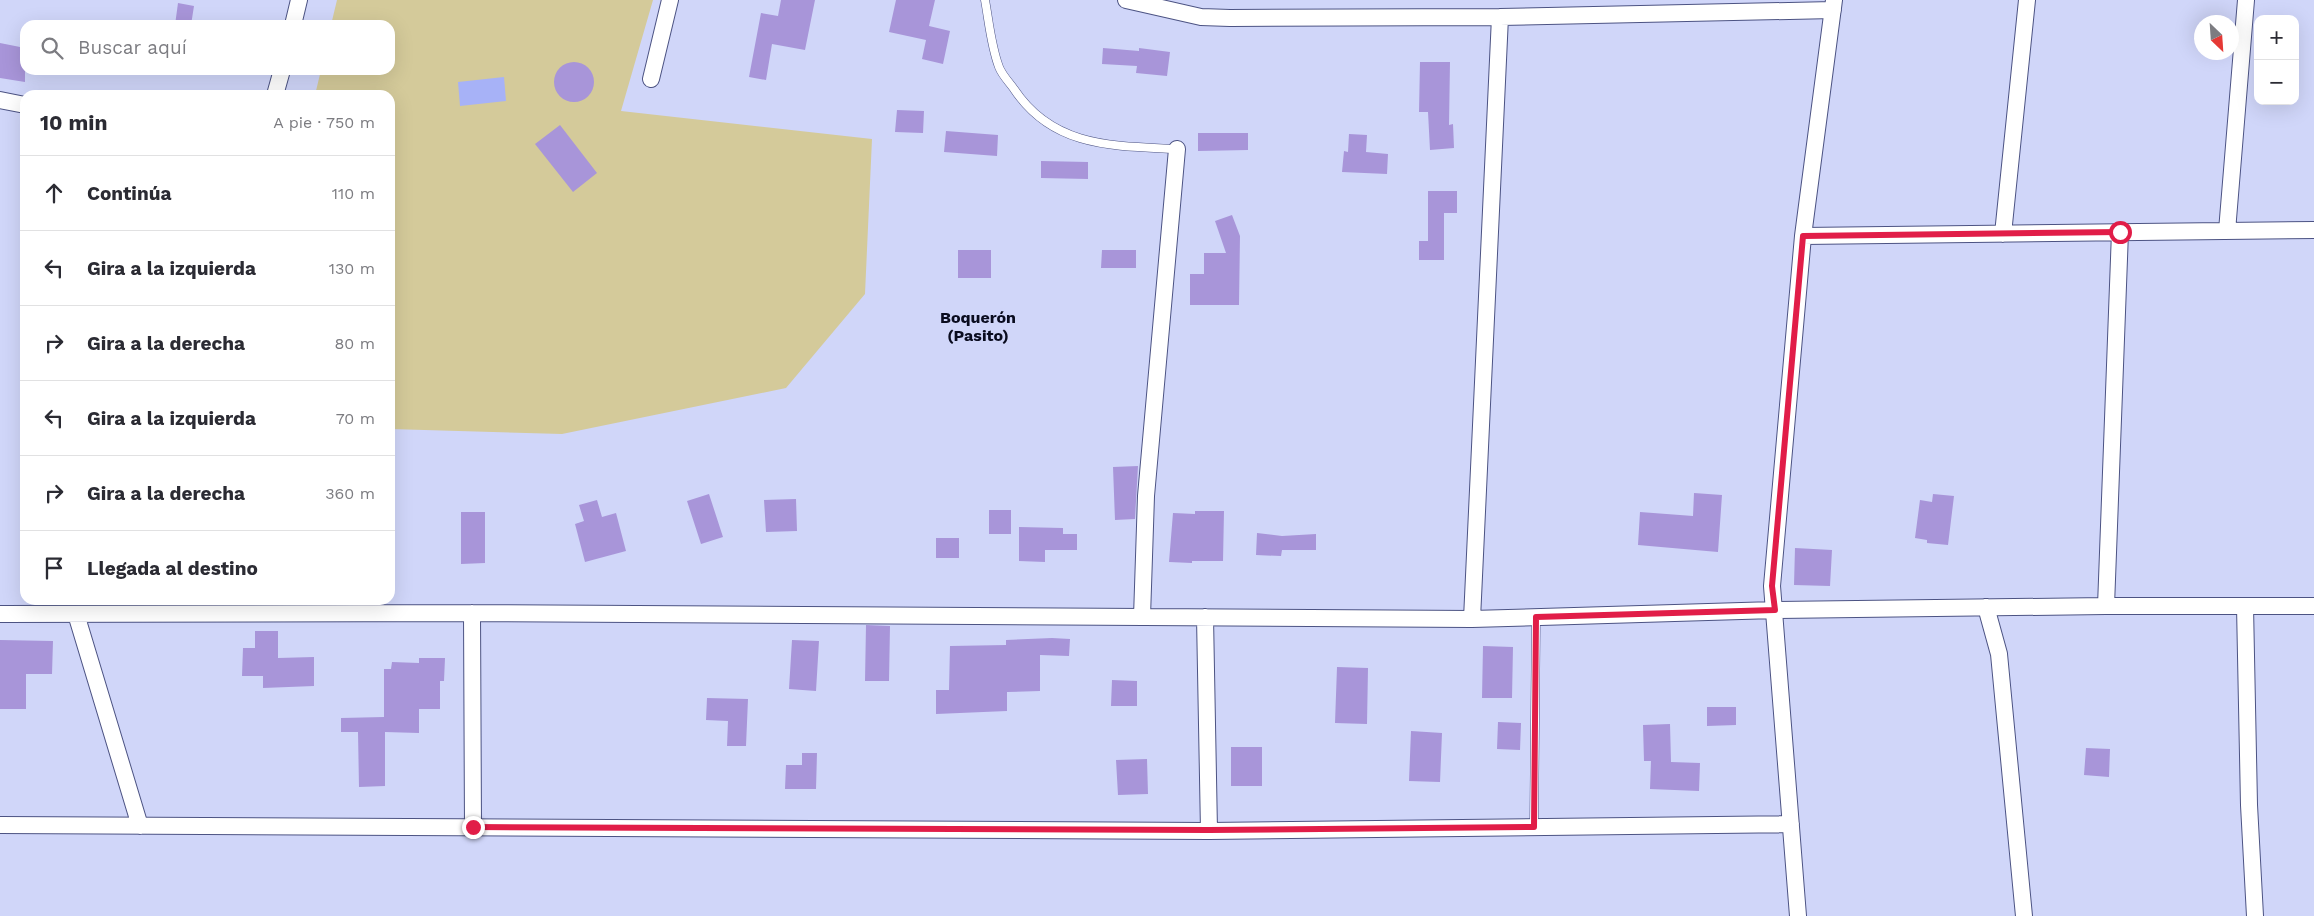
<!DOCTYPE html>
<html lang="es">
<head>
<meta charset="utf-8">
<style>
  :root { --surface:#fff; --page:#f7f7f7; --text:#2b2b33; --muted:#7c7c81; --line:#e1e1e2 }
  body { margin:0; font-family:"Work Sans",sans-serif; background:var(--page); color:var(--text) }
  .controls { position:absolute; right:15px; top:15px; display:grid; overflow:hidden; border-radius:10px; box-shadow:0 5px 20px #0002 }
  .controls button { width:45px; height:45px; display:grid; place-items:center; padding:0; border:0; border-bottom:1px solid var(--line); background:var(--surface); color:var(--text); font:25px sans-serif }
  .compass { position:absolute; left:2194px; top:15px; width:45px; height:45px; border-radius:50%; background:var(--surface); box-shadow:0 5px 20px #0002; rotate:155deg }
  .stop { position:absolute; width:15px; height:15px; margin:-11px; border:4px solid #e11d48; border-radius:50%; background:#fff }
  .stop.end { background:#e11d48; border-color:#fff; box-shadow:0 1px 5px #0008 }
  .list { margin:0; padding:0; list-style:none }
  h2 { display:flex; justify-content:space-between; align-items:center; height:65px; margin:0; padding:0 20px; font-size:21px }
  h2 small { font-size:16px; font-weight:400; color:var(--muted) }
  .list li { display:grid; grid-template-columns:32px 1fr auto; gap:15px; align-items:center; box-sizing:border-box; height:75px; padding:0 20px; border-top:1px solid var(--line) }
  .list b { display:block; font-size:19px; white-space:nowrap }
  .list em { font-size:16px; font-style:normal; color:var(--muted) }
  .icon { flex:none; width:28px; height:28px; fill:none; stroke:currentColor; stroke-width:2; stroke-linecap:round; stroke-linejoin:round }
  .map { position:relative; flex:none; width:2314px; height:916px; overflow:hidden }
  .search { position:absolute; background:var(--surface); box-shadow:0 5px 20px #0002; left:20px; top:20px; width:375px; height:55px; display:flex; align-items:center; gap:12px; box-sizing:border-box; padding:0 18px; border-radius:15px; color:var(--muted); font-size:19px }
  .panel { position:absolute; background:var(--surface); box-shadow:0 5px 20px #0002; left:20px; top:90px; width:375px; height:515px; border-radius:15px }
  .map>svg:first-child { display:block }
  .green { fill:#d4ca9a }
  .water { fill:#a7b2f7 }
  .building { fill:#a895d9 }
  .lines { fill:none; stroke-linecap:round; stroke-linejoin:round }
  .service-casing { stroke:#4c5383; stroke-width:9 }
  .minor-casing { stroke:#4c5383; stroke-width:18 }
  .service { stroke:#fff; stroke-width:8 }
  .minor { stroke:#fff; stroke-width:16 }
  .route { stroke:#e11d48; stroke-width:6 }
  .labels { text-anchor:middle; stroke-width:5; stroke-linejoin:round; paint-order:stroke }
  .neighbourhood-label { font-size:16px; font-weight:bold; fill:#0a0c1f; stroke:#d0d6f9 }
</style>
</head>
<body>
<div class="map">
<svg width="2314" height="916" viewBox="0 0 2314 916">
  <rect width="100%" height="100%" fill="#d0d6f9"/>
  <path class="green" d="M337,0H653L621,111L872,139L865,294L786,388L562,434L390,429V95H315L321,70H390V25H331Z"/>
  <path class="water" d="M504,77L506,101L460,106L458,82Z"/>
  <path class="building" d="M781,0H815L805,50L772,44L766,80L749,77L761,13L778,16Z
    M896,0H935L929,26L950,31L943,64L922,59L926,40L889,32Z
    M178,3L194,6L191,25H175Z
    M0,43L25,48V82L0,78Z
    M1103,48L1139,51V48L1170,52L1167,76L1136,73L1137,66L1102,64Z
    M554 82a20 20 0 1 1 40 0a20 20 0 1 1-40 0Z
    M1420,62H1450L1449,125L1453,124L1454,148L1430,150L1428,112H1419Z
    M897,110L924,111L923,133L895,132Z
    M560,125L597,173L573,192L535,144Z
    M946,131L998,135L997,156L944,152Z
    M1198,133H1248V150L1198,151Z
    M1349,134L1367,135L1366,152L1388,154L1387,174L1342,172L1344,151L1348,152Z
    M1041,161L1088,162V179L1041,178Z
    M1428,191H1457V213H1444V260H1419V241H1428Z
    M1232,215L1240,236L1239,305H1190V274H1204V253H1226L1215,221Z
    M958,250H991V278H958Z
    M1102,250H1136V268H1101Z
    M1138,466L1135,519L1115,520L1113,467Z
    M1694,493L1722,495L1718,552L1638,545L1640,512L1693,516Z
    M709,494L723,537L701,544L687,501Z
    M1933,494L1954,496L1948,545L1927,543V540L1915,538L1920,500L1932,502Z
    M796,499L797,531L766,532L764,500Z
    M597,500L602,517L616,513L626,551L585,562L575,524L584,521L579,505Z
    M989,510H1011V534H989Z
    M1195,511H1224L1223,561H1192V563L1169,562L1173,513L1195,514Z
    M461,512H485V563L461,564Z
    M1019,527L1063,528V534H1077V550H1045V562L1019,561Z
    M1257,533L1282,536L1316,534V550H1282L1281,556L1256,555Z
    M936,538H959V558H936Z
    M1795,548L1832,550L1830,586L1794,585Z
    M866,625L890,626L889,681H865Z
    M255,631H278V658L314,657V686L263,688V676H242L243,648H255Z
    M1052,638L1070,639L1069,656L1040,655V691L1007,692V711L936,714V690H949L950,646L1006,645V640Z
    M0,640L53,641L52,674H26V709H0Z
    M792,640L819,641L816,691L789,689Z
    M1483,646L1513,647L1512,698H1482Z
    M419,658H445L444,681H440V709H419V733L385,732V786L359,787L358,732H341V718L384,717V669H391L392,662L419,663Z
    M1337,667L1368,668L1367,724L1335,723Z
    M1112,680L1137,681V706H1111Z
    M707,698L748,699L746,746H727L728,721L706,720Z
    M1707,707H1736V725L1707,726Z
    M1498,722L1521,723L1520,750L1497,749Z
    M1670,724L1671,762L1700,763L1699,791L1650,789L1651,761H1644L1643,725Z
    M1411,731L1442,733L1440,782L1409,781Z
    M1231,747H1262V786H1231Z
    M2086,748L2110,749L2109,777L2084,775Z
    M802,753H817L816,789H785L786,765H802Z
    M1147,759L1148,794L1118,795L1116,760Z"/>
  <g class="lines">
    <defs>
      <path id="service" d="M985,0C989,22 991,46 999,67C1002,75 1009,82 1014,89C1053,148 1114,146 1177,149
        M1534,827L1536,617"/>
      <path id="minor" d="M1126,0L1201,17L1230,18L1500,17L1833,10
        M293,25L299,0
        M651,79L670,0
        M275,95L282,70
        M0,100L25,105
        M2227,231L2246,0
        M2003,234L2027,0
        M1803,236L2314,230
        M2106,606L2120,232
        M2245,606L2249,805L2255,916
        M1986,607L1999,654L2024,916
        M472,613L473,827
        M0,614L472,613L1472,619L1775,610L2106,606H2314
        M76,614L140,826
        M1142,617L1146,496L1177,149
        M1205,617L1209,831
        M1472,619L1500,17
        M0,825L1209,831L1791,824
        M1798,916L1772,586L1803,236L1834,0"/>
    </defs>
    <use href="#service" class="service-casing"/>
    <use href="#minor" class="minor-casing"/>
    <use href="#service" class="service"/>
    <use href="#minor" class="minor"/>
  </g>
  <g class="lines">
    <path class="route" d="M473,827L1209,830L1534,827L1536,617L1775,610L1772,586L1803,236L2120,232"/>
  </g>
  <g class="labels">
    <g class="neighbourhood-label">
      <text x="978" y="323">Boquerón<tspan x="978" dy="18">(Pasito)</tspan></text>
    </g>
  </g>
</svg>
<div class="controls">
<button>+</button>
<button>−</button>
</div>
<svg class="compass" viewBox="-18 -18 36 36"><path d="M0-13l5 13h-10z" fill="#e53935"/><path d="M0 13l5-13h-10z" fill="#7c7c81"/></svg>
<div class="stop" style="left:2120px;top:232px"></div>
<div class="stop end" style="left:473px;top:827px"></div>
<div class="search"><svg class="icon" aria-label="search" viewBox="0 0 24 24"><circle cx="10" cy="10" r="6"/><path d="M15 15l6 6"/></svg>Buscar aquí</div>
<section class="panel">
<h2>10 min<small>A pie · 750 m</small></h2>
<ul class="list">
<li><svg class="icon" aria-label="ahead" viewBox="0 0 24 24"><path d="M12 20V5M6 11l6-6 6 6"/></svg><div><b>Continúa</b></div><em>110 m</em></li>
<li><svg class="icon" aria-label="left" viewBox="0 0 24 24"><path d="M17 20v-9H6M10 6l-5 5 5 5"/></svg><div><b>Gira a la izquierda</b></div><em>130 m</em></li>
<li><svg class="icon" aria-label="right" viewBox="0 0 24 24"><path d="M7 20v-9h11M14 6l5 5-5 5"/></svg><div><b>Gira a la derecha</b></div><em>80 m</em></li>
<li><svg class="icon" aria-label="left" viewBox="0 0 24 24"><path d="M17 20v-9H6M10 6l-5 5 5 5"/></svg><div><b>Gira a la izquierda</b></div><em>70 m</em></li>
<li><svg class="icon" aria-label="right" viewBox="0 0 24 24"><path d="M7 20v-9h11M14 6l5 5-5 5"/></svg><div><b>Gira a la derecha</b></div><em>360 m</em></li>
<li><svg class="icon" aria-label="arrive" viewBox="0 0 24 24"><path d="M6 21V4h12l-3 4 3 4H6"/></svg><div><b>Llegada al destino</b></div></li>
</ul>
</section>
</div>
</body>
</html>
